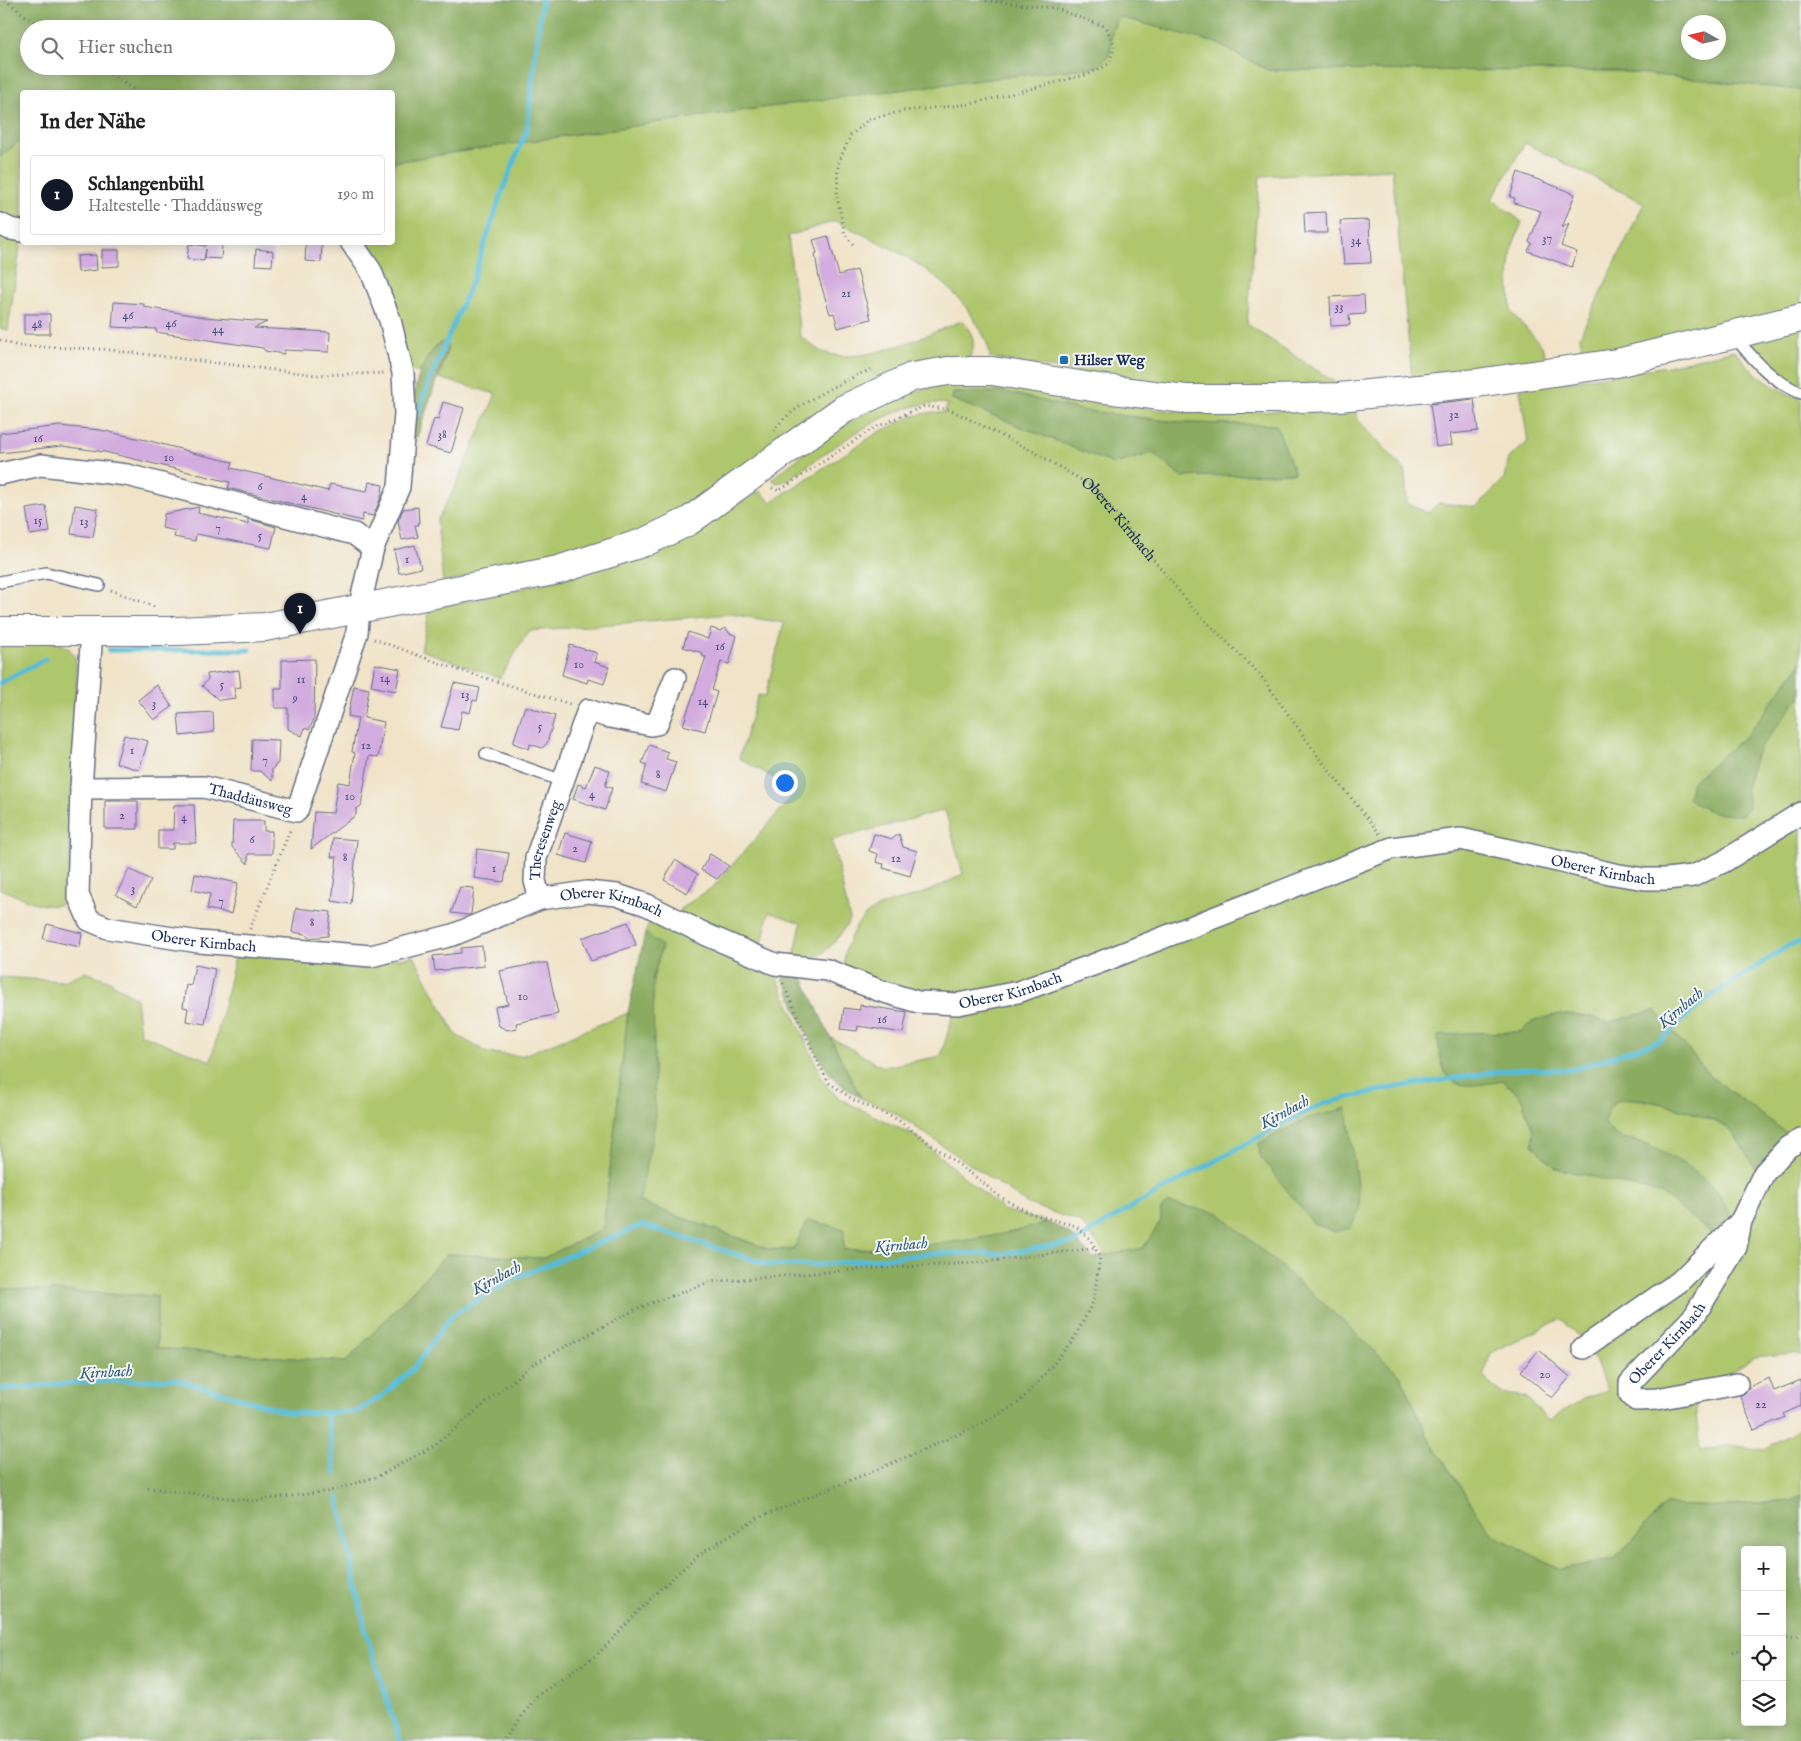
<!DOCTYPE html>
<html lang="de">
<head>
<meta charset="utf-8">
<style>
  :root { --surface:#fff; --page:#f6f6f6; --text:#222; --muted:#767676; --line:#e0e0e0; --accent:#111827 }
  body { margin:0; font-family:"IM FELL English",serif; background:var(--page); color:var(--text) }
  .controls { position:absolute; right:15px; bottom:15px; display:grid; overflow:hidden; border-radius:5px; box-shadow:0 2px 12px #0003 }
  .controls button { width:45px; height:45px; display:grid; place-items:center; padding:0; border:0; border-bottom:1px solid var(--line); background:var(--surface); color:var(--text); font:25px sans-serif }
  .compass { position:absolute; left:1681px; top:15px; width:45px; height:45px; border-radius:50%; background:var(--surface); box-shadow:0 2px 12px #0003; rotate:278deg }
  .you { position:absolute; left:784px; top:782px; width:18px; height:18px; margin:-12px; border:4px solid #fff; border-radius:50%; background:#1a73e8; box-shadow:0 0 0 8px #1a73e833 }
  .badge { display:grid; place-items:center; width:32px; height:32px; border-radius:50%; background:var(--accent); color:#fff; font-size:16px; font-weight:700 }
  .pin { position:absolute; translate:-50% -41px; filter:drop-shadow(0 1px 2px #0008) }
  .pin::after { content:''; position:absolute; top:26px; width:18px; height:15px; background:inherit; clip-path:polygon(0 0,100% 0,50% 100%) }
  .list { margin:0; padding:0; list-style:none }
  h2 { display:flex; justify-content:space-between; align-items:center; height:65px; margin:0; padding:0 20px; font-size:21px }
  h2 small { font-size:16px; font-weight:400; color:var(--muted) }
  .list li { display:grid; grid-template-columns:32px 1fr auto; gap:15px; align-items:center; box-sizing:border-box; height:80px; margin:0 10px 10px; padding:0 10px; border:1px solid var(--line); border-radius:5px }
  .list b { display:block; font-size:19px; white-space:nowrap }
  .list p { margin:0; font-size:16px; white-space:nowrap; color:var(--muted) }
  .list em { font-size:16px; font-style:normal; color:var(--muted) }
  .icon { flex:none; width:28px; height:28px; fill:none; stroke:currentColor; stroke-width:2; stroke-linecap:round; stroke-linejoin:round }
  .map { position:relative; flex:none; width:1801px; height:1741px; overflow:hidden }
  .search { position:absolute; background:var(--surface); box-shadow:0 2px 12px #0003; left:20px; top:20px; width:375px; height:55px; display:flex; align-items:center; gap:12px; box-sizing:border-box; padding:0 18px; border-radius:28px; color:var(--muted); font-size:19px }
  .panel { position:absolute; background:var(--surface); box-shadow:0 2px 12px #0003; left:20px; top:90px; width:375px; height:155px; border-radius:5px }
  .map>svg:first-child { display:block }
  .green { fill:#aec66c; stroke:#647a65; fill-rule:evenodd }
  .forest { fill:#8aab60; stroke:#526d5f; fill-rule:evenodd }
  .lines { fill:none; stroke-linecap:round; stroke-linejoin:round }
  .stream { stroke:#57bcd5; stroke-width:5 }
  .building { fill:#d2acde }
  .lane-casing { stroke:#666e83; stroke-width:14 }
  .street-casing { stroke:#666e83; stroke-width:24 }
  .secondary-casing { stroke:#666e83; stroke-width:30 }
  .path { stroke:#666e83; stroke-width:3; stroke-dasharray:1 4; stroke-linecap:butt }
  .lane { stroke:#fff; stroke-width:11 }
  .street { stroke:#fff; stroke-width:21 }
  .secondary { stroke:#fff; stroke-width:28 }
  .poi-dot { fill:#1f6fb2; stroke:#f6f6f2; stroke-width:2 }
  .labels { text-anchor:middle; stroke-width:4; stroke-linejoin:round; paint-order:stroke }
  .number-label { font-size:12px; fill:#494e7e }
  .poi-label { font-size:15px; font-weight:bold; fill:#1b2f5e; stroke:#f6f6f2; text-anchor:start }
  .street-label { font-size:15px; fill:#1b2f5e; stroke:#f6f6f2 }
  .water-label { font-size:16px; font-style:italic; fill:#2d5982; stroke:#f6f6f2 }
</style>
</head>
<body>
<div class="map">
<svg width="1801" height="1741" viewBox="0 0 1801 1741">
  <rect width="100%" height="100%" fill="#f6f6f2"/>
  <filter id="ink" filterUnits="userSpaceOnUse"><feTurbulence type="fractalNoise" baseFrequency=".02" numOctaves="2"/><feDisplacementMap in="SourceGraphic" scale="10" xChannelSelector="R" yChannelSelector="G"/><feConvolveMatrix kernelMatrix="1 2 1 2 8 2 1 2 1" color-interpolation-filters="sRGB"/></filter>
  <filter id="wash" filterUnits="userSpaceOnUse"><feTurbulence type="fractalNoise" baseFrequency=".0096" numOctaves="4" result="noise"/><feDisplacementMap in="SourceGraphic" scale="20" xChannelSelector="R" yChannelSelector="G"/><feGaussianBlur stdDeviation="1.12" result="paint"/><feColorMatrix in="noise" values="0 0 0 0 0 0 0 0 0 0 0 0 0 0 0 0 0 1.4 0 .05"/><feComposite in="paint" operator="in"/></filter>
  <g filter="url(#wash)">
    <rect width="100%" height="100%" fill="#f0e3c7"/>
    <path class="green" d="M1120,17L1216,43L1268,70L1617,71L1801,90V310L1584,359L1580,336L1644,203L1525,143L1492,199L1522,222L1512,247L1509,278L1511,312L1542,346L1548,365L1412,379L1392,169L1260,176L1247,324L1342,387H1187L1131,381L990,358C989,345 985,337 978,326C948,271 889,247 835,221L788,236L800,336C807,341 815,349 823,352C862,367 925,335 962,321C972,332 978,344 969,358L924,364L720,492L644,530L560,556L443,582L437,521L455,487L496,394L439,378L448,347L437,344L419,373L406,368L357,243L392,242L393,162C626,126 860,92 1095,67L1111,53C1110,39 1111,27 1120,17Z
      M22,139V227L0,218V157Z
      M0,229L22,235L8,330L0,328Z
      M1801,326V388C1781,377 1756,367 1754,341Z
      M1734,350C1758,378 1767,385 1801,399V663L1748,734L1692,782L1749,807L1746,788L1757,751L1801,695V809L1682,872H1645L1442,833L1023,986L957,999L914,994L844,966C844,954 846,947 851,936C866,904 890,904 921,894C935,889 949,881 963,874L945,810L832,840L850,920C831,948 826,957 793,964L801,923L769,912L760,953L681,915L680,909L713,887L797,791L739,758L758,695L765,697L784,623L730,614L529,631L500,678L421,650L430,609L559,580L687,534L760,491L771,502L877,433L912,416L933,412L944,413L948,404C895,396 829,452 786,481L777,483L772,479C834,429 906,375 991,383C1048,388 1103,403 1160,410C1219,417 1292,409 1353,407L1359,421L1405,470L1407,503L1428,513L1438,503L1476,507L1504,479L1509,458L1528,442L1520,389L1668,366ZM1005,392L1085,411L1185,423L1276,425L1295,473L1181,477L1153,453L1114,464L952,399L953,393Z
      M0,641C19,641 66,634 74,656C77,662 76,670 77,676L68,893L65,903C45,912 20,896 0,889Z
      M1801,817V1356L1795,1353L1754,1357L1717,1381L1693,1385L1700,1451L1731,1445L1763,1450L1801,1428V1496L1791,1501L1719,1507L1665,1505L1614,1560L1560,1569L1491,1534L1429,1439L1401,1376L1161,1209V1221L1143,1248L1107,1257L1081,1222L1028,1204L895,1113L861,1098L830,1037L883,1067L941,1056L954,1011L1382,857L1445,844L1681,881ZM1655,1010L1711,1077L1792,1137L1742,1147C1737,1141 1731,1130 1724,1126C1706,1116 1639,1092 1619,1100C1610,1103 1607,1113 1604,1121L1609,1131L1620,1138L1641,1143L1717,1238L1661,1193L1556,1168L1528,1118L1523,1101L1516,1092L1503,1081L1464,1033L1520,1032L1534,1021L1591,1017L1608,1023ZM1560,1319L1591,1348L1607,1391L1583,1399L1548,1421L1526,1397L1501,1393L1483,1377L1491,1353Z
      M653,913L775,973L825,1084L840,1099L917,1137L1003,1210L1047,1222L1012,1234L943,1244L844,1250L768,1249L639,1202L644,1171L653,978L662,947L645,933Z
      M236,953L366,964L414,956L456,1035L488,1053L521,1056L628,1013L603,1229L544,1258L447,1254L346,1362L157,1348V1296L0,1288V977L63,981L85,972L108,980L136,998L140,1034L211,1061Z"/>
    <path class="forest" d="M0,0H1801V90L1617,71L1268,70L1216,43L1120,17C1103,35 1121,55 1095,67C860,92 626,126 393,162L392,92H22V139L0,157ZM1688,22H1718V52H1688ZM29,29H386V66H29Z
      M443,341L448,347L416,440L410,433C410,405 417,358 443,341Z
      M1005,392L1085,411L1185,423L1276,425L1295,473L1181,477L1153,453L1114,464L952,399L953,393Z
      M1801,663V695L1757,752L1746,787L1749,807L1742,815C1719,815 1706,812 1688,798L1692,782L1748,734Z
      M645,933L662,946L653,978L655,1123L639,1202L768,1249L793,1250L808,1220L844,1229V1250C913,1246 981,1244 1047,1222L1068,1232L1093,1258L1143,1248L1161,1221V1209L1168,1203L1219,1213L1322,1302L1401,1376L1429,1439L1491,1534L1560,1569L1614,1560L1665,1505L1719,1507L1791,1501L1801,1496V1741H0V1288L157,1296V1348L346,1362L447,1254L544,1258L603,1229L628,1013ZM1745,1550H1782V1722H1745Z
      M801,973L830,1037L861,1098C854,1093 845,1089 839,1083C814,1063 795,1003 781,974Z
      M1655,1010L1711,1077L1792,1137L1758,1173C1750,1161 1737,1134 1725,1126C1710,1116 1635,1093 1619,1100C1610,1104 1607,1113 1604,1121C1614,1141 1624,1136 1642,1143C1679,1158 1721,1183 1733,1222L1717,1238L1661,1193L1556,1168L1532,1145L1534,1129L1528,1118L1523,1101L1516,1092L1503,1081C1455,1089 1442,1090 1438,1036L1464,1033L1520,1032L1534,1021L1559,1014L1591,1017L1608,1023Z
      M1347,1108L1360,1209L1350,1228L1334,1232L1313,1223L1260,1156L1259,1143L1306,1119Z"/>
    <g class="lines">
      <path class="stream" d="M418,415L428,384L472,281L502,192L527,129L542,0
        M109,650H249
        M0,683L45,659
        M0,1389L84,1382L175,1379L291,1413L356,1412L382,1396L414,1368L452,1315L516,1278L642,1225L770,1265H816L936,1253L1002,1254L1075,1242L1131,1207L1288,1121L1325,1103L1391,1088L1515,1069L1571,1070L1660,1041L1704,1001L1788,946L1801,941
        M327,1413L335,1474
        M338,1497L366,1633L400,1741"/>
    </g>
    <g id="blocks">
      <path class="building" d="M1518,172L1575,194L1562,228L1569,223L1561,246L1577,252L1572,267L1528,251L1532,243L1529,242L1541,211L1514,203L1515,198L1510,197Z
        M1326,212L1327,233H1305L1304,213Z
        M1369,220L1371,263L1344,264L1340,221Z
        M828,236L839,275L857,270L871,319L838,328L834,313L830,314L819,278L815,254L817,253L813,240Z
        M206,242H222L221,259L205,258L206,249L204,261L187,259L189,244L206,246Z
        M306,243L322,244L321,262L305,261Z
        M256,249L273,251L272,266L255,265Z
        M102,250H119V266L102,267Z
        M96,255L97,270L78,272L77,256Z
        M1364,295L1365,314L1349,315L1350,325L1331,326L1330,297Z
        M114,302L144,304V307L204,317L267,322L254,328L330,332L329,352L284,350V354L265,351L263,348L156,332V329L112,327Z
        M24,314H50V334H24Z
        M1474,399L1478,431L1450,434L1452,445L1436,447L1430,404Z
        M443,402L464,408L451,453L426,446L434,419L438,420Z
        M60,426L100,430L146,440L188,451V452L233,462L231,468L328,491L330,484L367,491L369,482L383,485L381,497L373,516L363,514L362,521L228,488L230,482L105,452L62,446L0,453V433Z
        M75,505L98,509L93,537L71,534Z
        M46,506L50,532L30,535L26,509Z
        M199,507L198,513L248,524V519L276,527L271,548L196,534L195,541L174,537L176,531L162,528L164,514Z
        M418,507L419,525H415L418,537L402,540L398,521L403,509Z
        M415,545L421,568L399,573L394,550Z
        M711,628L720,631L726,628L729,633L737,636L729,664L721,662L712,690L717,692L705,731L683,725L706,657L702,656L703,653L683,647L688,632L708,639Z
        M570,645L597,653L594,662L609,667L604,684L588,679L587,683L562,675Z
        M315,659L314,719L309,730L305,728L302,736L288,729V708H275V689H282V660Z
        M375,664L400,669L396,691L371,686Z
        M239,670L241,687L234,688L236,698L219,700L202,686L208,679L207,674Z
        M454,683L480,688L477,701L473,700L470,713L462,711L458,730L441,727Z
        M157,685L172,707L154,720L138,700Z
        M354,686L369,689L364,718L384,722L378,757L369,756L361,806L356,809V815L311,849L314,812L333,813L338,782L350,784L355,753L352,752L358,718L348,716Z
        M525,706L555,716L547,743L542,748L530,744L529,749L513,743Z
        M213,712L214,732L180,736L178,714Z
        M124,735L148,741L139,770L116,763Z
        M252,739L279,740L278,763L272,769V781L260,771H251Z
        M649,745L668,752L666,759L676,762L666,792L641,784L647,765L642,763Z
        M595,765L610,771L605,786L612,788L605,810L573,799L578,784L586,787Z
        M105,801H138V829H105Z
        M174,805H194L196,843H173V849H158V830H173Z
        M233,821H264V831H272V854H248V864L232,847Z
        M565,833L592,841L586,863L558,855Z
        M874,834L892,839L899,834L903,847L917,851L910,876L883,868L884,864L876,862L878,854L869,851Z
        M333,838L357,840L351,904L332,901L337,857H331Z
        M477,849L509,853L504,882L474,878Z
        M710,854L729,866L717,879L701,870Z
        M675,860L698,874L687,893L664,880Z
        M129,869L151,880L137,906L116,895Z
        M195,874L238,883L231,914L207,909L210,894L192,890Z
        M460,887L474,888L471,914L468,915L451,913Z
        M296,908L331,912L328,936L309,938L305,934L292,932Z
        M628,922L636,945L591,961L582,938Z
        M47,924L82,933L80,947L43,939Z
        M482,946L484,966L435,971L433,956L461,953V948Z
        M538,963H547L558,1014L516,1023L517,1028L507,1030L499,1026L495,1007L508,1004L500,971Z
        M195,965L215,969L205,1024L186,1021L188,1008L183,1007L186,985L191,986Z
        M860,1005L907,1012L903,1033L858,1026L857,1031L841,1029L844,1008L860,1010Z
        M1539,1350L1570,1377L1552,1398L1521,1371Z
        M1769,1378L1774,1391L1801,1380V1406L1783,1414L1785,1417L1754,1430L1740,1396L1745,1393L1749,1387Z"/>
    </g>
  </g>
  <g filter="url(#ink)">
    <use href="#blocks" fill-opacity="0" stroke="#666e83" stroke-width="1"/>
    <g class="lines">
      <defs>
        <path id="lane" d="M1734,336C1754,360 1772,381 1801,393
          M0,582L46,573L99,585
          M486,754L563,781"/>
        <g id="street">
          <path d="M0,224L10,229L22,231"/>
          <path d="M0,474L41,465L127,475L354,534L373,548"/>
          <path id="s2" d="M92,631L81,788L78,895L89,920L108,928L199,942L371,956L453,935L540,899L587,892L617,895L647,905L707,935L775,964L827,970L878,990L918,1002L958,1004L1018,992L1101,962L1392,848L1461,839L1614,874L1645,879H1667L1693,876L1723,862L1801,813"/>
          <path id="s3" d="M81,788L204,787L297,811L357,633L359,609L373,548L399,487L405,414L403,373L390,320L371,271L351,242"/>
          <path id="s4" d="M540,899L535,881L536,858L588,710L605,716L651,725L657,724L675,678"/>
          <path d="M1583,1348L1679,1282L1741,1221"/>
          <path id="s5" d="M1737,1384L1657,1399L1636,1400L1630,1394V1383L1695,1315L1736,1247L1741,1221L1764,1173L1788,1147L1801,1140"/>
        </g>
        <path id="secondary" d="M0,631H178L265,627L558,570L645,542L689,521L844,409L912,377L948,371H992L1098,388L1185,399H1273L1339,397L1477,383L1617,363L1801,318"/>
      </defs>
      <use href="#lane" class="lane-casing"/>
      <use href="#street" class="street-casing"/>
      <use href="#secondary" class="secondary-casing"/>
      <g class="path">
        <path d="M5,0L43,29"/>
        <path d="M99,66L137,92"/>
        <path d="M853,244L845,235L837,197L838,163L851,135L869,119L904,111L971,104L1089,74L1109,64L1115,46L1106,27L1054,8L982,0"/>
        <path d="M0,340L18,346L102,349L316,375L384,373"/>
        <path d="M774,431C784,410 849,377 873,369"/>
        <path id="s1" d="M772,488L779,491L872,429L924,406L951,410L1034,452L1095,488L1193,608L1261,676L1320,759L1380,834"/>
        <path d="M111,590L157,608"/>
        <path d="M374,639L453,668L570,704"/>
        <path d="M250,929L291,828"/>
        <path d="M148,1488L254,1501L330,1491L379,1476L434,1446L533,1364L638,1308L710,1282L863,1269L974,1263L1096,1248"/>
        <path d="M1782,1638L1801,1636"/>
        <path d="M1733,1652L1745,1648"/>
        <path d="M504,1741L537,1696L598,1654L656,1593L699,1554L756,1519L883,1467L980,1425L1018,1403L1040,1380L1075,1337L1093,1302L1100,1258L1091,1240L1076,1226L1032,1214L1000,1197L977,1178L898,1120L854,1100L829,1083L818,1063L783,983"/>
      </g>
      <use href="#lane" class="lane"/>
      <use href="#street" class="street"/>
      <use href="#secondary" class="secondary"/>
    </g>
  </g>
  <rect class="poi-dot" x="1059" y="355" width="10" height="10" rx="2.5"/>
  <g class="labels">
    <g class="number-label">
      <text x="1547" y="242">37</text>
      <text x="1356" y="244">34</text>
      <text x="846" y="297">21</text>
      <text x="1339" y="310">33</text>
      <text x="128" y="319">46</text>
      <text x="171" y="327">46</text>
      <text x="37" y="328">48</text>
      <text x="218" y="333">44</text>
      <text x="1454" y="418">32</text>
      <text x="442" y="438">38</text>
      <text x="38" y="442">16</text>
      <text x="169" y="461">10</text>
      <text x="260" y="490">6</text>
      <text x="304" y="500">4</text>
      <text x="38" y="524">15</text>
      <text x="84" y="525">13</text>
      <text x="218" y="532">7</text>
      <text x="260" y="539">5</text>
      <text x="407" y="563">1</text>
      <text x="720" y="650">16</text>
      <text x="579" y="668">10</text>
      <text x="385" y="682">14</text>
      <text x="301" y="683">11</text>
      <text x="222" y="688">5</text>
      <text x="465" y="698">13</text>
      <text x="295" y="702">9</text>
      <text x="703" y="705">14</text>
      <text x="154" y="707">3</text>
      <text x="540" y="730">5</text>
      <text x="366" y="749">12</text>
      <text x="132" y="754">1</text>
      <text x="265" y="764">7</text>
      <text x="658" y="778">8</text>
      <text x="592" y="798">4</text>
      <text x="350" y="800">10</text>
      <text x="122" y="819">2</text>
      <text x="184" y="821">4</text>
      <text x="252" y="843">6</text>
      <text x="575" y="852">2</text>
      <text x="345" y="861">8</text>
      <text x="896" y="862">12</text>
      <text x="494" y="872">1</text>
      <text x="133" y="892">3</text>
      <text x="221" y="905">7</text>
      <text x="312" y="926">8</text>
      <text x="523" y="1000">10</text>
      <text x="882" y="1023">16</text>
      <text x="1545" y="1378">20</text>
      <text x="1761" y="1408">22</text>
    </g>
    <g class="poi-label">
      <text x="1074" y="365">Hilser Weg</text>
    </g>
    <g class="street-label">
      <text dy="5" stroke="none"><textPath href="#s1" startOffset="406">Oberer Kirnbach</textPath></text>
      <text dy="5" stroke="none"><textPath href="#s3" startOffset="171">Thaddäusweg</textPath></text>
      <text dy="5" stroke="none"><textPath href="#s4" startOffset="61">Theresenweg</textPath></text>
      <text dy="5" stroke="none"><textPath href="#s2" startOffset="1872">Oberer Kirnbach</textPath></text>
      <text dy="5" stroke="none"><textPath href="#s2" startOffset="829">Oberer Kirnbach</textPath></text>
      <text dy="5" stroke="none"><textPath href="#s2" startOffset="409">Oberer Kirnbach</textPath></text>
      <text dy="5" stroke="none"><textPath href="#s2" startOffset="1249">Oberer Kirnbach</textPath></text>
      <text dy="5" stroke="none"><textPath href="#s5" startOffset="176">Oberer Kirnbach</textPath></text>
    </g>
    <g class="water-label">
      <text transform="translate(1680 1007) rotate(-40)" y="6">Kirnbach</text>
      <text transform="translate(1284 1111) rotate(-28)" y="6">Kirnbach</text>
      <text transform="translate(901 1244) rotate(-5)" y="6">Kirnbach</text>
      <text transform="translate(496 1277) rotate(-28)" y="6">Kirnbach</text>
      <text transform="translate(106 1371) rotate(-3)" y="6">Kirnbach</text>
    </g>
  </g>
</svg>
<div class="controls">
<button>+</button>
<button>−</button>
<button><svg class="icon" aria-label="locate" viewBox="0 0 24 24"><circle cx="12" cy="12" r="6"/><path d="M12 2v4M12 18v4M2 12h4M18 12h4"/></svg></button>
<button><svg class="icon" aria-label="layers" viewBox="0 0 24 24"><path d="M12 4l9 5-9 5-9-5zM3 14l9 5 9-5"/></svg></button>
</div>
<svg class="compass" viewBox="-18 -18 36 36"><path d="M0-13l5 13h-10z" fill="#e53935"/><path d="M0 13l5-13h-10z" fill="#767676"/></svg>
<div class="you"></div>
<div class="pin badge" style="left:300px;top:634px">1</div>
<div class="search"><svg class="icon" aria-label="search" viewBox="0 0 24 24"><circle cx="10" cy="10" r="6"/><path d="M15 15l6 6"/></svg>Hier suchen</div>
<section class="panel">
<h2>In der Nähe<small></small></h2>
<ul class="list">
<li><span class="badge">1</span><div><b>Schlangenbühl</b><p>Haltestelle · Thaddäusweg</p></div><em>190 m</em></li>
</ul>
</section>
</div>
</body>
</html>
